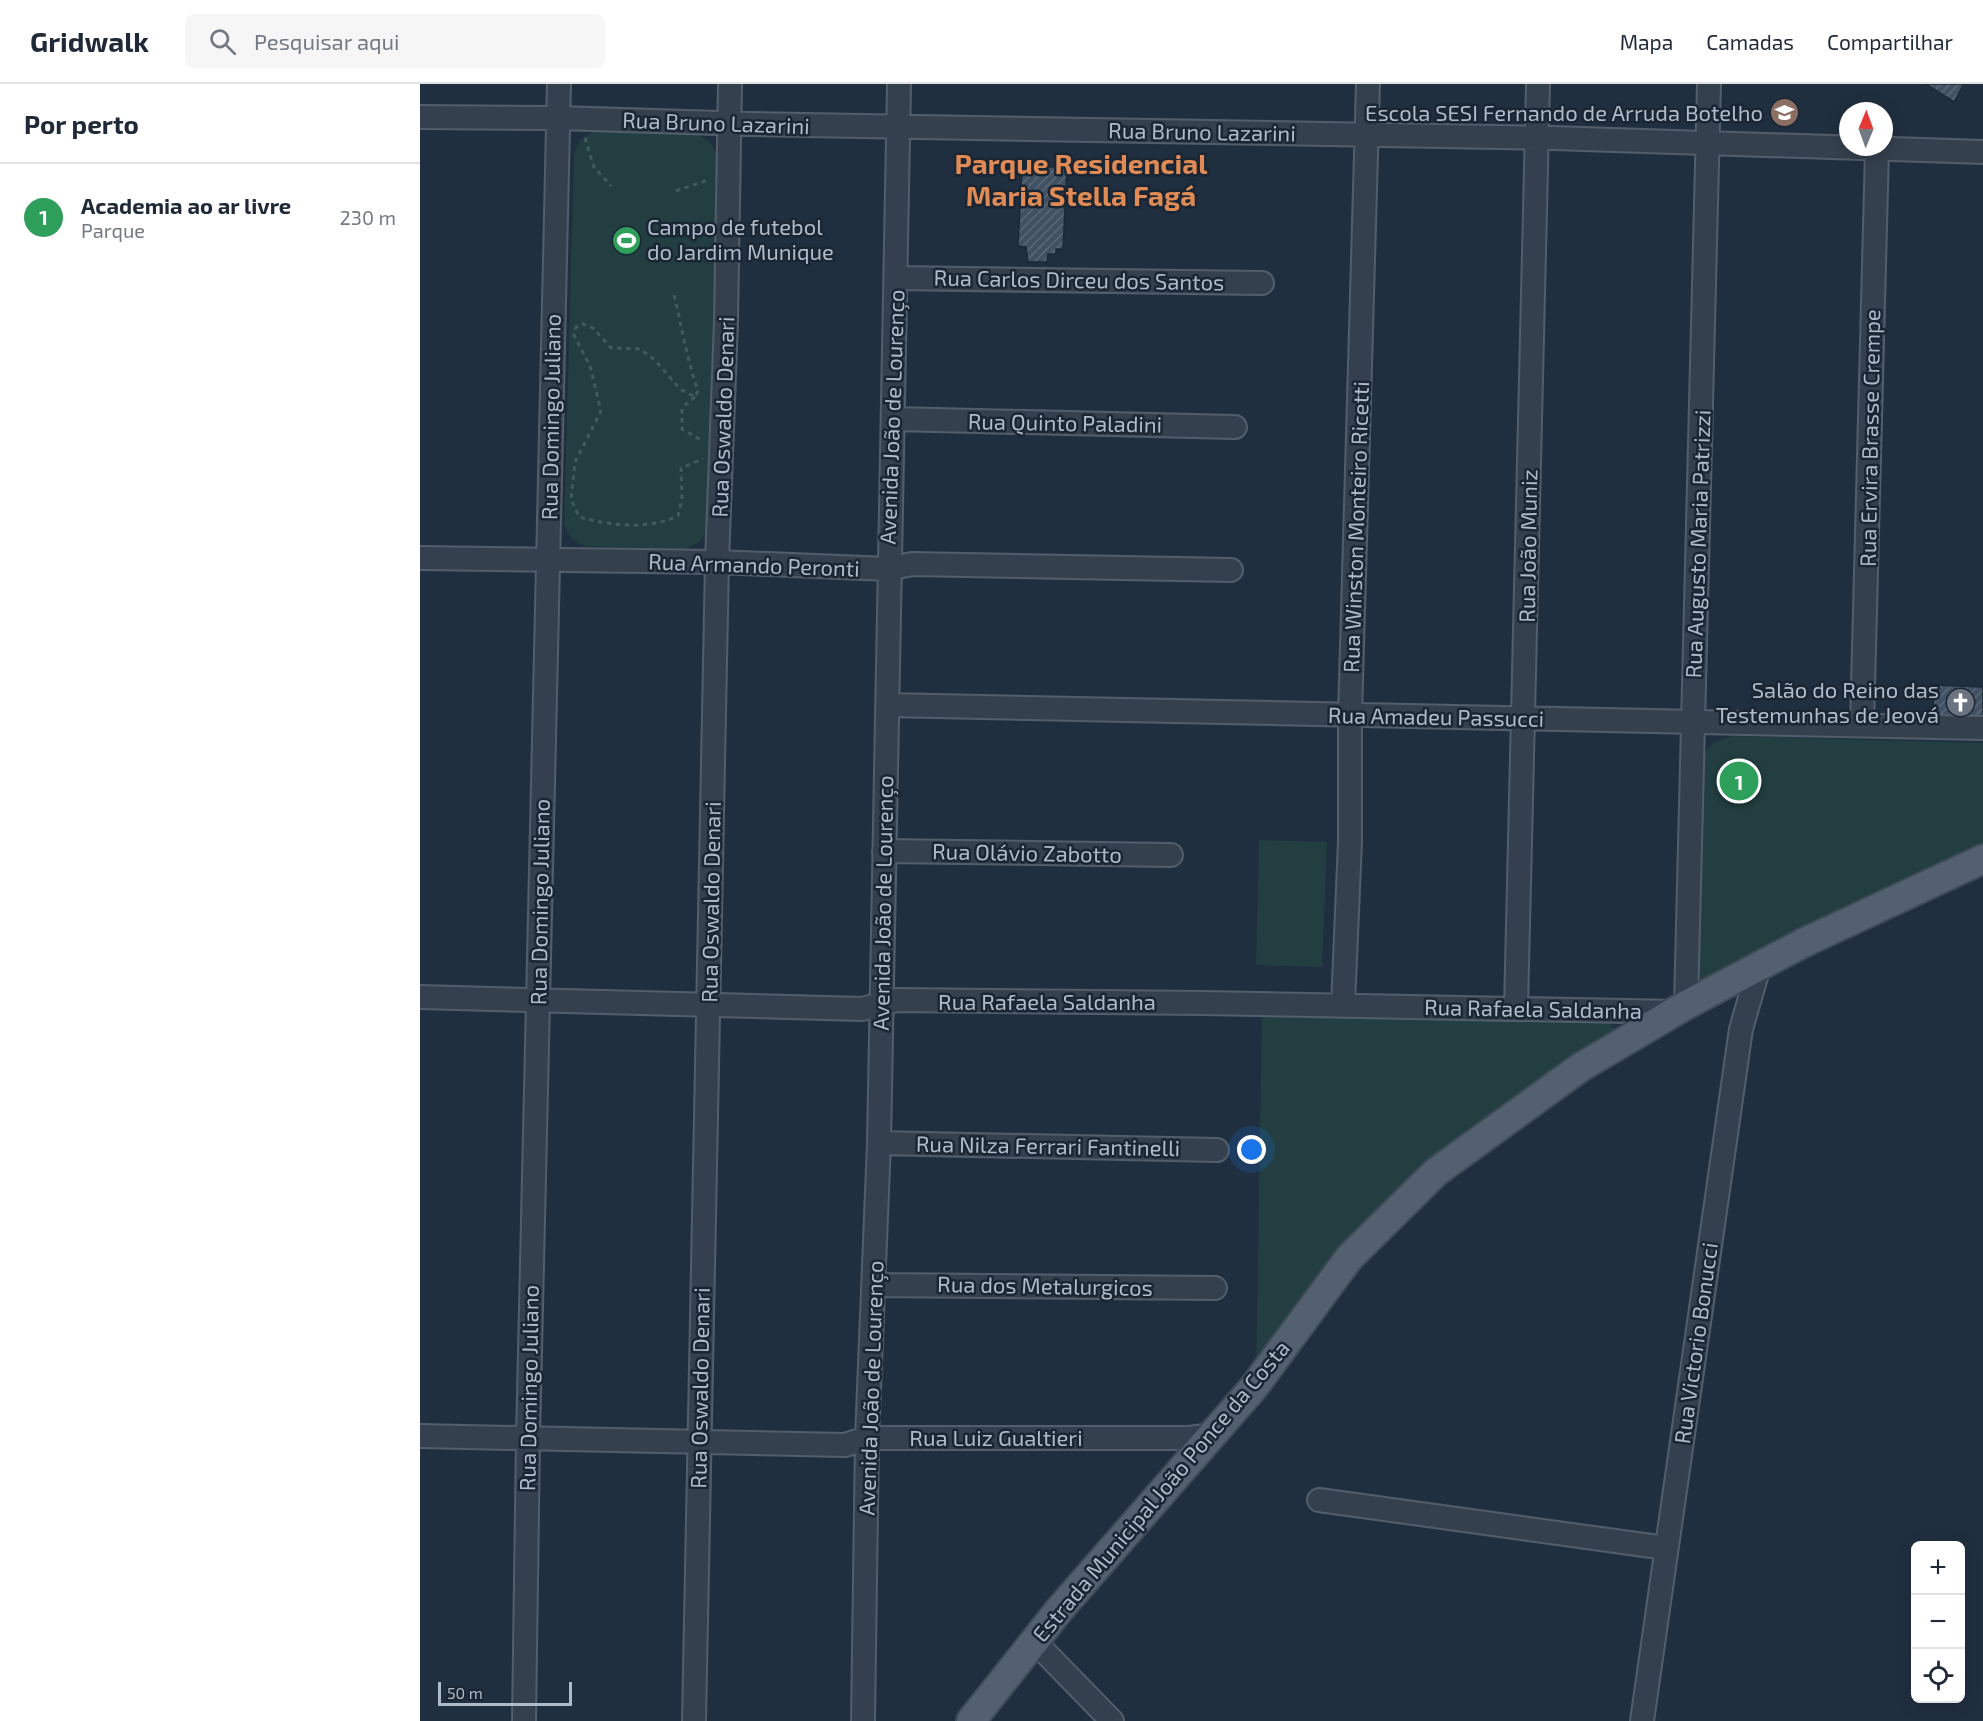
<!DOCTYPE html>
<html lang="pt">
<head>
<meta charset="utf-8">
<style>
  :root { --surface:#fff; --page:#f6f6f7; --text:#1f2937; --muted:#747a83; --line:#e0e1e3; --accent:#111827 }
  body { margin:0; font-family:"Exo 2",sans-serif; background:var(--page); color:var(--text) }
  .controls { position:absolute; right:18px; bottom:18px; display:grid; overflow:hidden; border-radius:9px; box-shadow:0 3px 15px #0003 }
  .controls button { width:54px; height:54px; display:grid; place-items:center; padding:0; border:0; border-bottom:2px solid var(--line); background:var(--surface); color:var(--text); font:30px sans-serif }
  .compass { position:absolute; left:1419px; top:18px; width:54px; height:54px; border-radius:50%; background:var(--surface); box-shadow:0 3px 15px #0003; rotate:1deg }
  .scale { position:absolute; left:18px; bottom:15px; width:134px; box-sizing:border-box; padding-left:6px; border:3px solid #b0bbca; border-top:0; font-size:16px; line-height:21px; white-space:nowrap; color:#b0bbca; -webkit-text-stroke:4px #1a2633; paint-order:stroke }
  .you { position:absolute; left:832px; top:1066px; width:21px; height:21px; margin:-15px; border:4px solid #fff; border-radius:50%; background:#1a73e8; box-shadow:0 0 0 9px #1a73e833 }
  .badge { display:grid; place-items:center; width:39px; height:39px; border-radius:50%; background:var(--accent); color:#fff; font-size:20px; font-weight:700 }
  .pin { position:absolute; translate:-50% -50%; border:3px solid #fff; box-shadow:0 2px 6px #0006 }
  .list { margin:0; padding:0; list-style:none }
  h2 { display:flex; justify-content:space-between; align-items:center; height:78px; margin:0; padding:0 24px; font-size:26px }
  h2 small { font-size:20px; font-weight:400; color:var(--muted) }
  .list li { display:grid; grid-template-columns:39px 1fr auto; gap:18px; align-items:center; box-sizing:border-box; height:108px; padding:0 24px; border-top:2px solid var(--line) }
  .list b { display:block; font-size:22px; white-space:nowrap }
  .list p { margin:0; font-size:20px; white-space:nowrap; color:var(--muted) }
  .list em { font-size:20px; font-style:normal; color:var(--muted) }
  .icon { flex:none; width:33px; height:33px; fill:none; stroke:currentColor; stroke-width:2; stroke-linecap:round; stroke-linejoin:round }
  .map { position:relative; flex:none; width:1563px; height:1637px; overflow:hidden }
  header { display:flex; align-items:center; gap:36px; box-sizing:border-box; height:84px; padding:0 30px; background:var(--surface); border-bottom:2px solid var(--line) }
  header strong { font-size:28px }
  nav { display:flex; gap:33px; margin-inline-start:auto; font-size:21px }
  .search { width:420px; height:54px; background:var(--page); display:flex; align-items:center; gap:15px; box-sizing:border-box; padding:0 21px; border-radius:9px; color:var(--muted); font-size:22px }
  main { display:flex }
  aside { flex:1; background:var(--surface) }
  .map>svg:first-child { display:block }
  .green { fill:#223e40 }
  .building { fill:url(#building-hatch); stroke:#1c2835; stroke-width:1.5 }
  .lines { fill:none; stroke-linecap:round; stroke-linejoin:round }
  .minor-casing { stroke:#535e6c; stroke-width:26 }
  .major-casing { stroke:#3e4a57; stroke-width:32 }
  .path { stroke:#405b5d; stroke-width:3; stroke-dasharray:4.5 4.5; stroke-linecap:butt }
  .minor { stroke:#35404e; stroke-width:22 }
  .major { stroke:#52606f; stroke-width:28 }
  .labels { text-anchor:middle; stroke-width:5; stroke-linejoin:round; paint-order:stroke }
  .poi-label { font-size:22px; fill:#b0bbca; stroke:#1a2633; text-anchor:end }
  .street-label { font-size:22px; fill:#b0bbca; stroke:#1a2633 }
  .district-label { font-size:28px; font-weight:bold; fill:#e08b55; stroke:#1a2633 }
</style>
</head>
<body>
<header>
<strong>Gridwalk</strong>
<div class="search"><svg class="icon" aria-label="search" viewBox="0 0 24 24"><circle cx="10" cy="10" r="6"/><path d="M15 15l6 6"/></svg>Pesquisar aqui</div>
<nav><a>Mapa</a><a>Camadas</a><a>Compartilhar</a></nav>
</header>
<main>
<aside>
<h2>Por perto<small></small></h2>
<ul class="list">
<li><span class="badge" style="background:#2e9e5b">1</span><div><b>Academia ao ar livre</b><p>Parque</p></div><em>230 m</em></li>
</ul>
</aside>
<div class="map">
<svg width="1563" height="1637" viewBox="0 0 1563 1637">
  <defs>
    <pattern id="building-hatch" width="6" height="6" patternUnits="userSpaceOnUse" patternTransform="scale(1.5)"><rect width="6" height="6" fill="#415163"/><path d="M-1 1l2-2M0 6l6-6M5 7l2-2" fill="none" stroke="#5a6878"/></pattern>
  </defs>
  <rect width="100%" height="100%" fill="#202f3f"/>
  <path class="green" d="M175,47L276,49L290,58L298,72L288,444L280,457L266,465L164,462L151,454L144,440L154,69L161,55Z
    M1312,652L1563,659V765L1289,896L1281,895L1277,889L1283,670L1294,658Z
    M839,756L907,758L902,883L836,881Z
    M842,928L1190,937L1196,949L1065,1042L836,1294Z"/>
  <path class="building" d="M1506,0H1544L1534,18Z
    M602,83H647L643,165H636V170H628L627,178H608L606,163L598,162Z
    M1514,601L1563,603V632L1513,631Z"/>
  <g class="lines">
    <defs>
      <path id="minor" d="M0,33L139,34L330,40L1133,54L1563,68
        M476,194L842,199
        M474,335L815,343
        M0,474L297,478L468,485L492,480L811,486
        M468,621L1563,644
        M1442,641L1457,66
        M464,767L751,771
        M0,913L442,925L477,916L783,919L1256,928
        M1266,921L1289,0
        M923,922L930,757V632L948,0
        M1096,925L1118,0
        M459,1059L797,1066
        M455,1201L795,1204
        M0,1352L425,1361L447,1354H769L793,1351
        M899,1416L1246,1464
        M614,1557L692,1637
        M104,1637L108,1355L139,0
        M274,1637L297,478L306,237L310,0
        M443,1637L447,1354L459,1059L479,0
        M1222,1637L1321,945L1339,883"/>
      <path id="major" d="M551,1637L640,1525L834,1303L929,1174L1016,1088L1161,983L1266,921L1383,859L1563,775"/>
    </defs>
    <use href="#minor" class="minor-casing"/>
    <use href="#major" class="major-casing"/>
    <path class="path" d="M165,54L174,83L191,102
      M256,107L288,96
      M254,211C262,244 267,275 278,307L275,313L260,305L235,276L220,265L191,264L173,244L163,240L156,243L154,251L170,282L181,327L155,378L151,415L159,433C193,442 227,446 258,432L262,415L261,384L283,375
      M275,313L262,324V345L281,356"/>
    <use href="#minor" class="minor"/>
    <use href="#major" class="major"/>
  </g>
  <defs>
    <symbol id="school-disc" viewBox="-11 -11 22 22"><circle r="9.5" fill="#8d6e63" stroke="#1a2633"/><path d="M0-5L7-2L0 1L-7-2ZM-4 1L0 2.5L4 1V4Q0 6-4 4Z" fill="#fff"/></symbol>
    <symbol id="stadium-disc" viewBox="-11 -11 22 22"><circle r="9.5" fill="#2e9e5b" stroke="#1a2633"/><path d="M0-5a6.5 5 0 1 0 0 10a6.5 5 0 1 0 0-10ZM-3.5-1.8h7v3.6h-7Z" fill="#fff"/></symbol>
    <symbol id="church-disc" viewBox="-11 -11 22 22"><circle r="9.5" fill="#6b7280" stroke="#1a2633"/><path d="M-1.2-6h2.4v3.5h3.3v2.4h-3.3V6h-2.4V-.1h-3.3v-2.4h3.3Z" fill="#fff"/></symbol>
  </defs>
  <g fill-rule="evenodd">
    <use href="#school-disc" x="1348" y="12" width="33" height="33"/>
    <use href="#stadium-disc" x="190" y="140" width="33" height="33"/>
    <use href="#church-disc" x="1524" y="602" width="33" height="33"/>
  </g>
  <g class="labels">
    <g class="poi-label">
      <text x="1343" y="37">Escola SESI Fernando de Arruda Botelho</text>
      <text x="227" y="151" text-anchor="start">Campo de futebol<tspan x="227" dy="25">do Jardim Munique</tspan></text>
      <text x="1519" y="614">Salão do Reino das<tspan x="1519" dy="25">Testemunhas de Jeová</tspan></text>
    </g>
    <g class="street-label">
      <text transform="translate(296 39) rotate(2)" y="8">Rua Bruno Lazarini</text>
      <text transform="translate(782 48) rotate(1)" y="8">Rua Bruno Lazarini</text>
      <text transform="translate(659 196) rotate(1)" y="8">Rua Carlos Dirceu dos Santos</text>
      <text transform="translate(131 333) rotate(-89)" y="8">Rua Domingo Juliano</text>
      <text transform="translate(303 333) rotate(-88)" y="8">Rua Oswaldo Denari</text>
      <text transform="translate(472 333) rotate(-88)" y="8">Avenida João de Lourenço</text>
      <text transform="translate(645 339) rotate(1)" y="8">Rua Quinto Paladini</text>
      <text transform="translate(1450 354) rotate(-89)" y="8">Rua Ervira Brasse Crempe</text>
      <text transform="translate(936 443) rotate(-88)" y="8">Rua Winston Monteiro Ricetti</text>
      <text transform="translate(1278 460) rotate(-88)" y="8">Rua Augusto Maria Patrizzi</text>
      <text transform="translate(1108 462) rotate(-89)" y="8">Rua João Muniz</text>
      <text transform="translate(334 481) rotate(2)" y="8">Rua Armando Peronti</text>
      <text transform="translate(1016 633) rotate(1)" y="8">Rua Amadeu Passucci</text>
      <text transform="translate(607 769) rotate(1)" y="8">Rua Olávio Zabotto</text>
      <text transform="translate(120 818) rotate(-89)" y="8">Rua Domingo Juliano</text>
      <text transform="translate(291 818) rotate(-89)" y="8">Rua Oswaldo Denari</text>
      <text transform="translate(463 819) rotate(-89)" y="8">Avenida João de Lourenço</text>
      <text x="627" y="926">Rua Rafaela Saldanha</text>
      <text transform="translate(1113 925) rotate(1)" y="8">Rua Rafaela Saldanha</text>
      <text transform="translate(628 1062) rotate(1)" y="8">Rua Nilza Ferrari Fantinelli</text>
      <text transform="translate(625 1202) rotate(1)" y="8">Rua dos Metalurgicos</text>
      <text transform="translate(1276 1259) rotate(-82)" y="8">Rua Victorio Bonucci</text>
      <text transform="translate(109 1304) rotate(-89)" y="8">Rua Domingo Juliano</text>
      <text transform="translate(280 1304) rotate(-89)" y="8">Rua Oswaldo Denari</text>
      <text transform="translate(451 1304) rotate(-88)" y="8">Avenida João de Lourenço</text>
      <text x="576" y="1362">Rua Luiz Gualtieri</text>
      <text transform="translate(741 1407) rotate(-50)" y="8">Estrada Municipal João Ponce da Costa</text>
    </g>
    <g class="district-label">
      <text x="661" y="90">Parque Residencial<tspan x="661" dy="32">Maria Stella Fagá</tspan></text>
    </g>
  </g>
</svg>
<div class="controls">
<button>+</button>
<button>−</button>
<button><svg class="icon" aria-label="locate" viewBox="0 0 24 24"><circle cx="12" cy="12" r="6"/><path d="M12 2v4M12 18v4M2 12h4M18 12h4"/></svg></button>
</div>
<svg class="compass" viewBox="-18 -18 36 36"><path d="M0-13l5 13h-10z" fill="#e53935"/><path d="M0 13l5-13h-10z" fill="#747a83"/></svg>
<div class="scale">50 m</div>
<div class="you"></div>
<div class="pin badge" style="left:1319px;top:697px;background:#2e9e5b">1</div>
</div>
</main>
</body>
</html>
